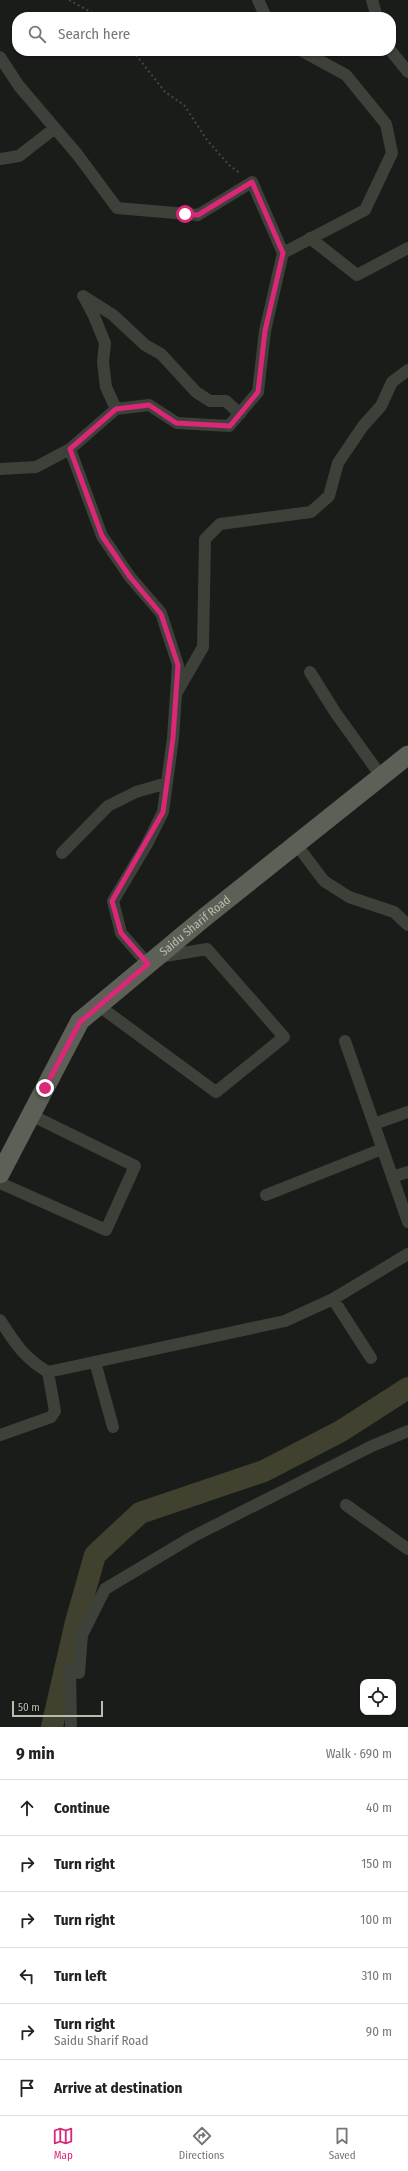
<!DOCTYPE html>
<html lang="en">
<head>
<meta charset="utf-8">
<style>
  :root { --surface:#fff; --page:#f6f6f6; --text:#222; --muted:#767676; --line:#e0e0e0; --accent:#db2777 }
  body { margin:0; font-family:"Fira Sans Condensed",sans-serif; background:var(--page); color:var(--text) }
  .controls { position:absolute; right:12px; bottom:12px; display:grid; overflow:hidden; border-radius:8px; box-shadow:0 1px 3px #0004 }
  .controls button { width:36px; height:36px; display:grid; place-items:center; padding:0; border:0; border-bottom:1px solid var(--line); background:var(--surface); color:var(--text); font:20px sans-serif }
  .scale { position:absolute; left:12px; bottom:10px; width:91px; box-sizing:border-box; padding-left:4px; border:2px solid #b7bcab; border-top:0; font-size:11px; line-height:14px; white-space:nowrap; color:#b7bcab; -webkit-text-stroke:3px #151714; paint-order:stroke }
  .stop { position:absolute; width:12px; height:12px; margin:-9px; border:3px solid #db2777; border-radius:50%; background:#fff }
  .stop.end { background:#db2777; border-color:#fff; box-shadow:0 1px 4px #0008 }
  .list { margin:0; padding:0; list-style:none }
  h2 { display:flex; justify-content:space-between; align-items:center; height:52px; margin:0; padding:0 16px; font-size:17px }
  h2 small { font-size:13px; font-weight:400; color:var(--muted) }
  .list li { display:grid; grid-template-columns:26px 1fr auto; gap:12px; align-items:center; box-sizing:border-box; height:56px; padding:0 16px; border-top:1px solid var(--line) }
  .list b { display:block; font-size:15px; white-space:nowrap }
  .list p { margin:0; font-size:13px; white-space:nowrap; color:var(--muted) }
  .list em { font-size:13px; font-style:normal; color:var(--muted) }
  .icon { flex:none; width:22px; height:22px; fill:none; stroke:currentColor; stroke-width:2; stroke-linecap:round; stroke-linejoin:round }
  .map { position:relative; flex:none; width:408px; height:1727px; overflow:hidden }
  .search { position:absolute; background:var(--surface); box-shadow:0 1px 3px #0004; left:12px; right:12px; top:12px; height:44px; display:flex; align-items:center; gap:10px; box-sizing:border-box; padding:0 14px; border-radius:16px; color:var(--muted); font-size:15px }
  .sheet { height:388px; background:var(--surface) }
  nav { display:flex; justify-content:space-around; align-items:center; box-sizing:border-box; height:56px; border-top:1px solid var(--line); background:var(--surface); font-size:11px; color:var(--muted) }
  nav a { display:grid; justify-items:center; gap:2px }
  nav .on { color:var(--accent) }
  .map>svg:first-child { display:block }
  .lines { fill:none; stroke-linecap:round; stroke-linejoin:round }
  .river { stroke:#40412e; stroke-width:22 }
  .path { stroke:#454840; stroke-width:2; stroke-dasharray:2 3; stroke-linecap:butt }
  .minor { stroke:#3e413a; stroke-width:12 }
  .primary { stroke:#5c6056; stroke-width:19 }
  .route { stroke:#db2777; stroke-width:5 }
  .labels { text-anchor:middle; stroke-width:3; stroke-linejoin:round; paint-order:stroke }
  .street-label { font-size:12px; fill:#b7bcab; stroke:#151714 }
</style>
</head>
<body>
<div class="map">
<svg width="408" height="1727" viewBox="0 0 408 1727">
  <rect width="100%" height="100%" fill="#1a1c19"/>
  <g class="lines">
    <path class="river" d="M52,1727L76,1622L95,1555L140,1513L264,1471L341,1431L408,1388"/>
    <path class="path" d="M69,0L100,17
      M133,51L165,92L184,105L207,140L229,165L241,174"/>
    <path class="minor" d="M258,0L266,17
      M372,0L377,17
      M391,51L408,72
      M0,57L19,86L77,154L117,208L198,215L252,182L283,253
      M0,159L19,156L55,128
      M310,238L357,275L408,248
      M83,296L113,315L145,345L161,354L196,392L210,401H226L240,414
      M85,299L94,316L105,343L103,362L106,387L116,409
      M0,469L36,467L70,449
      M310,672L335,712L381,776
      M177,692L203,647L205,539L220,524L311,512L329,496L338,463L363,426L381,406L392,382L408,370
      M296,844L324,881L349,897L394,912L408,925
      M62,853L108,806L136,792L167,783
      M148,964L121,933L113,901L147,844L163,812L173,738L178,665L161,613L130,577L102,536L70,449L116,409L149,405L177,423L229,426L258,392L265,331L283,253L365,210L392,153L386,124L346,75L302,51
      M99,1006L216,1092L284,1037L207,949L159,957
      M345,1041L408,1222
      M374,1124L408,1112
      M392,1177L408,1172
      M0,1183L106,1230L135,1166L31,1115
      M266,1195L382,1149
      M333,1299L371,1358
      M0,1320C15,1343 24,1358 48,1372L285,1321L333,1299L408,1254
      M95,1362L113,1427
      M0,1435L51,1417L55,1411L48,1372
      M346,1505L408,1549
      M71,1727L70,1671L79,1673L82,1635L105,1589L192,1537L372,1446L408,1431"/>
    <path class="primary" id="s1" d="M0,1174L80,1021L205,917L408,755"/>
  </g>
  <g class="lines">
    <path class="route" d="M45,1088L80,1022L148,964L121,933L112,901L163,812L173,738L178,665L161,614L130,577L102,536L70,449L116,409L149,405L176,423L230,426L258,392L265,331L283,253L252,182L198,215L185,214"/>
  </g>
  <g class="labels">
    <g class="street-label">
      <text dy="4" stroke="none"><textPath href="#s1" startOffset="322">Saidu Sharif Road</textPath></text>
    </g>
  </g>
</svg>
<div class="controls">
<button><svg class="icon" aria-label="locate" viewBox="0 0 24 24"><circle cx="12" cy="12" r="6"/><path d="M12 2v4M12 18v4M2 12h4M18 12h4"/></svg></button>
</div>
<div class="scale">50 m</div>
<div class="stop" style="left:185px;top:214px"></div>
<div class="stop end" style="left:45px;top:1088px"></div>
<div class="search"><svg class="icon" aria-label="search" viewBox="0 0 24 24"><circle cx="10" cy="10" r="6"/><path d="M15 15l6 6"/></svg>Search here</div>
</div>
<section class="sheet">
<h2>9 min<small>Walk · 690 m</small></h2>
<ul class="list">
<li><svg class="icon" aria-label="ahead" viewBox="0 0 24 24"><path d="M12 20V5M6 11l6-6 6 6"/></svg><div><b>Continue</b></div><em>40 m</em></li>
<li><svg class="icon" aria-label="right" viewBox="0 0 24 24"><path d="M7 20v-9h11M14 6l5 5-5 5"/></svg><div><b>Turn right</b></div><em>150 m</em></li>
<li><svg class="icon" aria-label="right" viewBox="0 0 24 24"><path d="M7 20v-9h11M14 6l5 5-5 5"/></svg><div><b>Turn right</b></div><em>100 m</em></li>
<li><svg class="icon" aria-label="left" viewBox="0 0 24 24"><path d="M17 20v-9H6M10 6l-5 5 5 5"/></svg><div><b>Turn left</b></div><em>310 m</em></li>
<li><svg class="icon" aria-label="right" viewBox="0 0 24 24"><path d="M7 20v-9h11M14 6l5 5-5 5"/></svg><div><b>Turn right</b><p>Saidu Sharif Road</p></div><em>90 m</em></li>
<li><svg class="icon" aria-label="arrive" viewBox="0 0 24 24"><path d="M6 21V4h12l-3 4 3 4H6"/></svg><div><b>Arrive at destination</b></div></li>
</ul>
</section>
<nav>
<a class="on"><svg class="icon" aria-label="map" viewBox="0 0 24 24"><path d="M3 6l6-2 6 2 6-2v14l-6 2-6-2-6 2zM9 4v14M15 6v14"/></svg>Map</a>
<a><svg class="icon" aria-label="directions" viewBox="0 0 24 24"><path d="M12 3l9 9-9 9-9-9zM9 14v-3h6M13 9l2 2-2 2"/></svg>Directions</a>
<a><svg class="icon" aria-label="saved" viewBox="0 0 24 24"><path d="M7 4h10v16l-5-4-5 4z"/></svg>Saved</a>
</nav>
</body>
</html>
